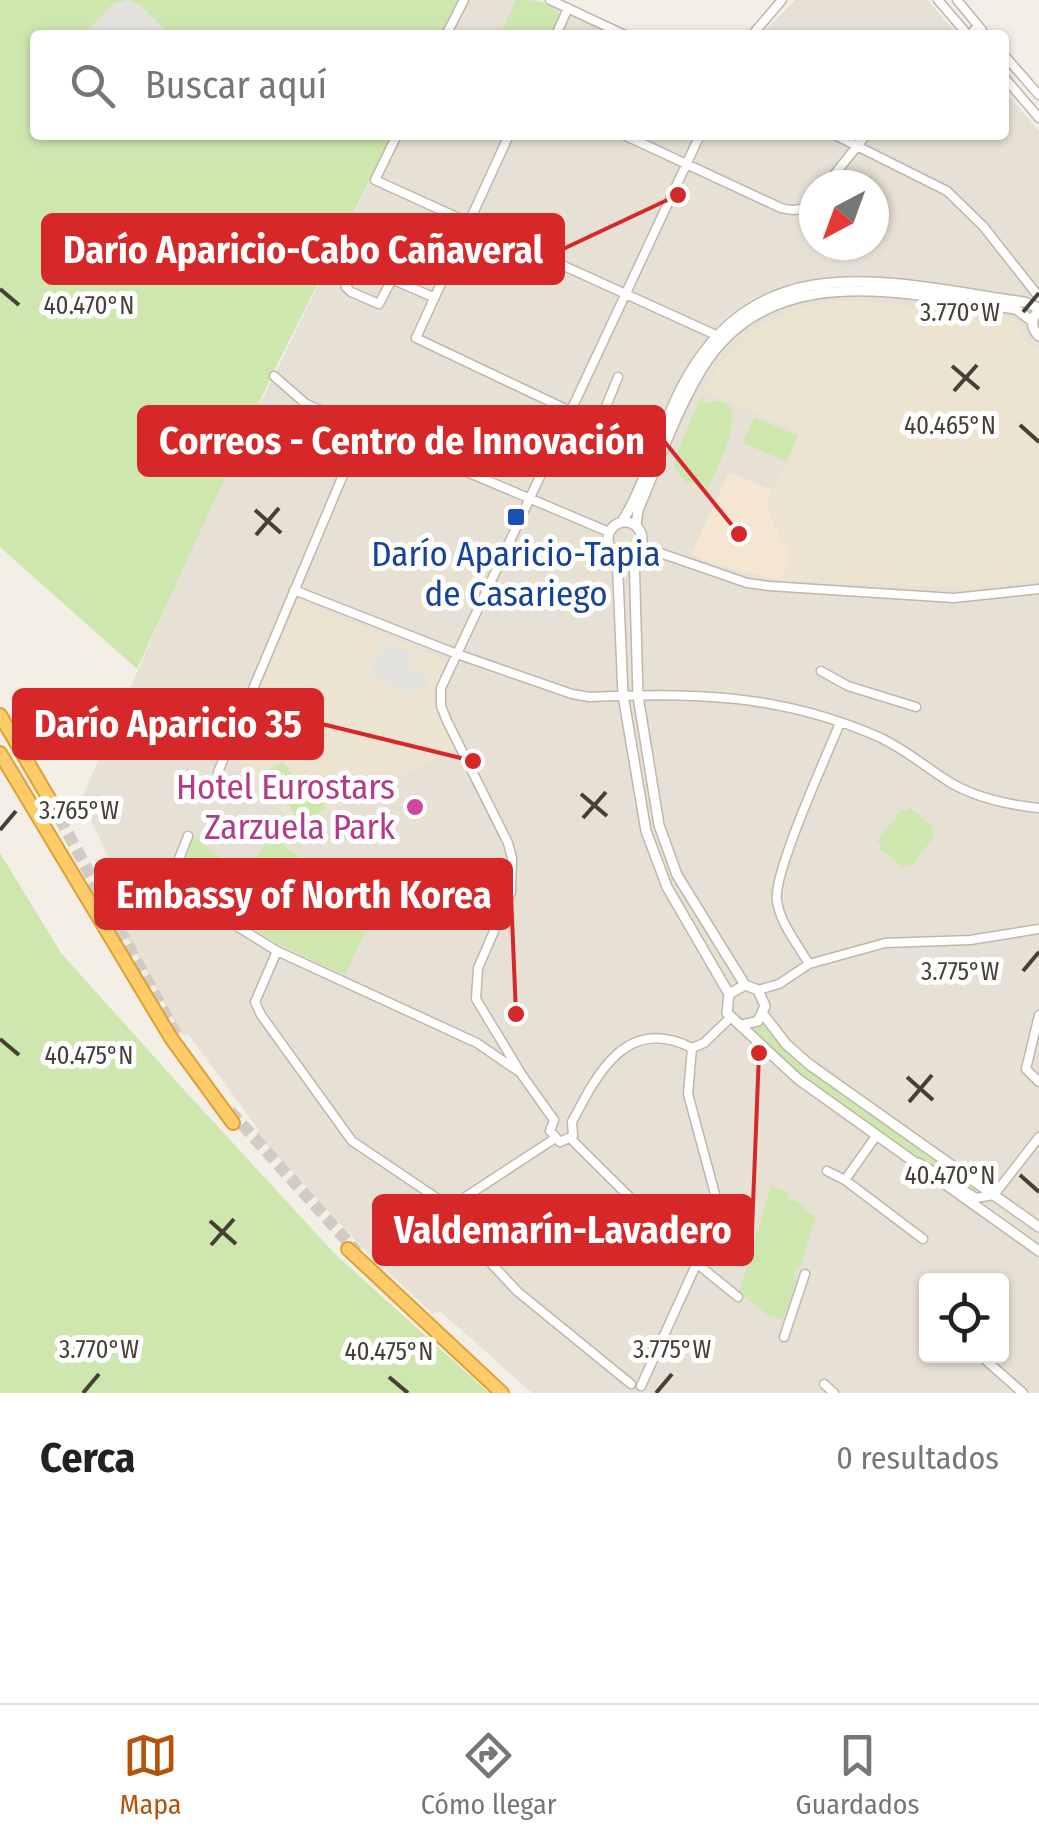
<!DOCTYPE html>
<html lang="es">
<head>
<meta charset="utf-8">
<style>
  :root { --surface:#fff; --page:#f6f6f6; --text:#222; --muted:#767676; --line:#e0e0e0; --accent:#b45309 }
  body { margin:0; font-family:"Fira Sans Condensed",sans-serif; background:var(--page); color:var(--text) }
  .controls { position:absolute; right:30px; bottom:30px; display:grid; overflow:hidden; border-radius:10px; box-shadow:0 2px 8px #0004 }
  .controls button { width:90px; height:90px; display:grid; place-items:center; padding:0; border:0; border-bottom:2px solid var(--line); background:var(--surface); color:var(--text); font:50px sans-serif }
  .compass { position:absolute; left:799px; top:170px; width:90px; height:90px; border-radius:50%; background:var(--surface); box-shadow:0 2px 8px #0004; rotate:221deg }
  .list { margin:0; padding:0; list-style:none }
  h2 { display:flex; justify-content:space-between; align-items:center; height:130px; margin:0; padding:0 40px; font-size:42px }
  h2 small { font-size:32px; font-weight:400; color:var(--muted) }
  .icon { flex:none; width:55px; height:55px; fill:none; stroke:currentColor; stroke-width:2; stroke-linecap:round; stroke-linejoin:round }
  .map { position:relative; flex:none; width:1039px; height:1393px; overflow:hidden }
  .search { position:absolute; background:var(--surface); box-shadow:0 2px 8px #0004; left:30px; right:30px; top:30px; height:110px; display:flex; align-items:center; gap:25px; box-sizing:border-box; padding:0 35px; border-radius:10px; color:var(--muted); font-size:38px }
  .sheet { height:310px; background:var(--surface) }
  nav { display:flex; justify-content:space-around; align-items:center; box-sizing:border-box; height:140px; border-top:2px solid var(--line); background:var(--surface); font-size:28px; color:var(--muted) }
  nav a { display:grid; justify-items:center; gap:5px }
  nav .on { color:var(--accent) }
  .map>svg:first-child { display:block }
  .residential { fill:#e7e1d5; fill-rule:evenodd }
  .commercial { fill:#f5e6d1 }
  .education { fill:#ece4d0 }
  .green { fill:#cee7af }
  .parking { fill:#e4e2de }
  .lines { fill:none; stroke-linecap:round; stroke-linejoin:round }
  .motorway-tunnel { stroke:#d0ccc3; stroke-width:12; stroke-dasharray:12 6; stroke-linecap:butt }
  .minor-casing { stroke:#bfb7a9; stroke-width:11 }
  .tertiary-casing { stroke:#bfb7a9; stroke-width:12 }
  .motorway-casing { stroke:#dda037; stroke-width:16 }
  .minor { stroke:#fff; stroke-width:8 }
  .tertiary { stroke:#fff; stroke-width:9 }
  .motorway { stroke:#fdcb67; stroke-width:12 }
  .ticks { fill:none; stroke:#464036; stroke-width:4 }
  .transit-dot { fill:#1a4fb4; stroke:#fff; stroke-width:4 }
  .hotel-dot { fill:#d1479c; stroke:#fff; stroke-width:4 }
  .labels { text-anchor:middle; stroke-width:10; stroke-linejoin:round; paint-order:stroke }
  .transit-label { font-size:35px; fill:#164399; stroke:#fff }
  .hotel-label { font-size:35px; fill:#b23c85; stroke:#fff; text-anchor:end }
  .ticks-label { font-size:25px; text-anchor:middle; fill:#464036; stroke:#fff; stroke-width:10; stroke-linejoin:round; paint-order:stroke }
  .leader { fill:none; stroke:#d62828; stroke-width:4 }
  .callout-dot { fill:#d62828; stroke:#fff; stroke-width:4 }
  .callout { fill:#d62828; stroke:#d62828; stroke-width:4 }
  .callout-label { font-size:38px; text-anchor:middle; font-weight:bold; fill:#fff }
</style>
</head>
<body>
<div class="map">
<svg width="1039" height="1393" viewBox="0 0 1039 1393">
  <rect width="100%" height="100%" fill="#f3efe6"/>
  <path class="residential" d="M458,0H538L612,35H441Z
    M795,0H928L957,35H761Z
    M1004,90L1039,131V1393H532L440,1311L433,1314L357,1242L256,1133L259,1130L188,1034L183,1036L125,934L140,923L81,800L211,504L392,135H1004ZM814,185H874V245H814ZM926,1280H1002V1356H926Z"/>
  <path class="commercial" d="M729,472L772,490L767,508L790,556L782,581L712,564L691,554Z"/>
  <path class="education" d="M832,301H862L1014,319L1024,341L1039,350V579L969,588L782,581L790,556L767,503L800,433L703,390L727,355L760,326L805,306Z
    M298,600L445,660L432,695L437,715L455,749L295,829L234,749Z"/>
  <path class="green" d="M0,0H458L441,35H35V135H392L272,375L137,669L0,547Z
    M516,0C532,0 551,1 559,16L550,35H500Z
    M701,397L704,399L702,404C763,384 715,472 707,490L704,489L705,483H685L674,467L675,457Z
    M754,417L798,436L787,462L743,443Z
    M124,698L220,741L212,762L151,731L113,725Z
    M283,761L302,789L309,785L326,808L302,825L266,772Z
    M910,808L934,827L931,831L935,835L911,867L906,864L903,867L879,849L882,845L877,841L902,809L907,812Z
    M194,837L243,875L271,837L299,856L293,870L366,908L371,920L345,975L280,945L181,881L178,877Z
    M0,853L61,953L185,1091L336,1255L489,1393H0Z
    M759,1022L808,1068L976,1188V1193L972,1194C898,1141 812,1098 752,1027Z
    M771,1186L788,1192V1198L803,1205V1210L816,1216L801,1265L794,1271L796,1282L783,1319L766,1314L739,1292Z"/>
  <path class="parking" d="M127,0L140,5L163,28L178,35H84L113,4Z
    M383,641L414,653L408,667L431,676L425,690L417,688L414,695L368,676Z"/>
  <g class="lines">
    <path class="motorway-tunnel" d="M51,802L178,1038
      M230,1111L357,1252"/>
    <defs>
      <path id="minor" d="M550,0L625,35
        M938,0L968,35
        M957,0L981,29
        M446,35L464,0
        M556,35L568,8
        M752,35L782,0
        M970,35L976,28L982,30L984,35
        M1004,55L1039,95
        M1004,77L1039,118
        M397,135L375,180L718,336
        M509,135L416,338L570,411
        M624,135L781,208C795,212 804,210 814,200
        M835,135L947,191L983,226L1039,297
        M826,185L866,135
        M392,279L379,304L351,292L346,287L354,269L359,265L433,297
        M274,376L306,404L609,532
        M605,409L618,377
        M640,546L747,583L769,586L954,598L1039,589
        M294,590L457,654L572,694L589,697C694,692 782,694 881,738C906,750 927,768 951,783C977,798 1010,805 1039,808
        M821,671L848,686L916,707
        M218,772L362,430
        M188,836L171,879L180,891L277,951L477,1043L518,1071
        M277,951L255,1002L261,1015L352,1141L450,1207L488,1260L518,1292L631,1384
        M809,964C798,945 780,923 777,901C772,875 827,755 840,723
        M758,990L779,984L809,964L885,943L970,940L1039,929
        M1039,1015L1026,1069L1039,1082
        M554,1120L522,1075L476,999L478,968L511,892L512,858L508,843L447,721L441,706V688L700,135
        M554,1120L550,1131L560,1142L573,1136L572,1122
        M572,1122C598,1072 627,1015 692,1048L704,1043L730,1018
        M571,1139L695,1262L738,1297
        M919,1163L976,1198L994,1195
        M827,1171L845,1180L923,1239
        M845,1180L876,1136
        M994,1195L1039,1137
        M450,1207L554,1139
        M784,1337L805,1274
        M981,1356L1023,1393
        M824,1384L834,1393
        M641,1386L715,1223V1194L688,1094L692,1048"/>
      <path id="tertiary" d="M1039,311C1030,318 1031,329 1039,336
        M622,522C648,479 660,427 684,383C761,241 894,284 1024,302L1039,308
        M608 539a17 17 0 1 1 34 0a17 17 0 1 1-34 0Z
        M636,526L638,510C657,466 673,419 697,377C766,254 904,294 1016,309L1032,321
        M634,553L638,696L659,825L677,875L745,985
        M617,554L623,695L646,831L667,887L729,994
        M763,1014L786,1044L810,1065L1039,1227
        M742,1025L758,1021L765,1006L758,990L745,985L729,994L727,1013L798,1079L1039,1251"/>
      <path id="motorway" d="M0,715L51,802
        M0,753L171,1038L233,1123
        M348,1249L502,1393"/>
    </defs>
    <use href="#minor" class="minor-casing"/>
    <use href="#tertiary" class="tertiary-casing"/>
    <use href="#motorway" class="motorway-casing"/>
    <use href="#minor" class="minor"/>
    <use href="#tertiary" class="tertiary"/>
    <use href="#motorway" class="motorway"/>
  </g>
  <path class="ticks" d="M0,289L19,305M1023,312L1039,293M952,366L979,389M954,391L977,365M1020,425L1039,442M255,510L281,533M256,535L279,508M581,794L607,816M583,818L606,792M0,830L16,811M1023,971L1039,952M0,1039L19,1055M907,1077L933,1100M909,1102L932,1075M1020,1175L1039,1192M210,1221L236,1244M211,1245L234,1219M389,1377L408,1393M83,1393L99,1374M656,1393L672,1374"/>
  <rect class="transit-dot" x="506" y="507" width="20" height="20" rx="5"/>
  <circle class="hotel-dot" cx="415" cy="807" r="10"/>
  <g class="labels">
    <g class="transit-label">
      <text x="516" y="566">Darío Aparicio-Tapia<tspan x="516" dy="40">de Casariego</tspan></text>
    </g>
    <g class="hotel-label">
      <text x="395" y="799">Hotel Eurostars<tspan x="395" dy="40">Zarzuela Park</tspan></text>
    </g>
  </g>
  <g class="ticks-label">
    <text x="89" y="314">40.470°N</text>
    <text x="960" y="321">3.770°W</text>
    <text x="950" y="434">40.465°N</text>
    <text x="79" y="819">3.765°W</text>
    <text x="960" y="980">3.775°W</text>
    <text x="89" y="1064">40.475°N</text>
    <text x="950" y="1184">40.470°N</text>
    <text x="99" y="1358">3.770°W</text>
    <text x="672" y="1358">3.775°W</text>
    <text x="389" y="1360">40.475°N</text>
  </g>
  <path class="leader" d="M678 195L563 249M739 534L664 441M473 761L322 724M516 1014L511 894M759 1053L752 1230"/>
  <g class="callout-dot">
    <circle cx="678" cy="195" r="10"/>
    <circle cx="739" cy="534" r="10"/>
    <circle cx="473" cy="761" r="10"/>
    <circle cx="516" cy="1014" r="10"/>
    <circle cx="759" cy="1053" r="10"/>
  </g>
  <g class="callout">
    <rect x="43" y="215" width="520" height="68" rx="10"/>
    <rect x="139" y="407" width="525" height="68" rx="10"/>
    <rect x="14" y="690" width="308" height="68" rx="10"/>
    <rect x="96" y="860" width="415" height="68" rx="10"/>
    <rect x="374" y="1196" width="378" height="68" rx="10"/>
  </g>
  <g class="callout-label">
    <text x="303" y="263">Darío Aparicio-Cabo Cañaveral</text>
    <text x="402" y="454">Correos - Centro de Innovación</text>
    <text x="168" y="737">Darío Aparicio 35</text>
    <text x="304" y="908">Embassy of North Korea</text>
    <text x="563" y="1243">Valdemarín-Lavadero</text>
  </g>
</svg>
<div class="controls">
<button><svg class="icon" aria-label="locate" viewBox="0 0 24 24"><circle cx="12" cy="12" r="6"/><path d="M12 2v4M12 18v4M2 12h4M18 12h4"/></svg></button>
</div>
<svg class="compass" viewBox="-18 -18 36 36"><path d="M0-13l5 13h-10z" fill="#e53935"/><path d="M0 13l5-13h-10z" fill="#767676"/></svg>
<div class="search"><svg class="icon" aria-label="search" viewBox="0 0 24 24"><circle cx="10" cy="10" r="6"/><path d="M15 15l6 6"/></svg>Buscar aquí</div>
</div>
<section class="sheet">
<h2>Cerca<small>0 resultados</small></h2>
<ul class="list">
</ul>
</section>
<nav>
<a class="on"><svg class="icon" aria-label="map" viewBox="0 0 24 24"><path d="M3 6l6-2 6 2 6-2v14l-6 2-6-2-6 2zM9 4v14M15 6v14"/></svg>Mapa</a>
<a><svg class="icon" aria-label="directions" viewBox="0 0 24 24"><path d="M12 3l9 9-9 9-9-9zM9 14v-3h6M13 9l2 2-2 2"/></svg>Cómo llegar</a>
<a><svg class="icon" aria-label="saved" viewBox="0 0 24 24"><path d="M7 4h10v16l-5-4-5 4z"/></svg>Guardados</a>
</nav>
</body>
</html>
